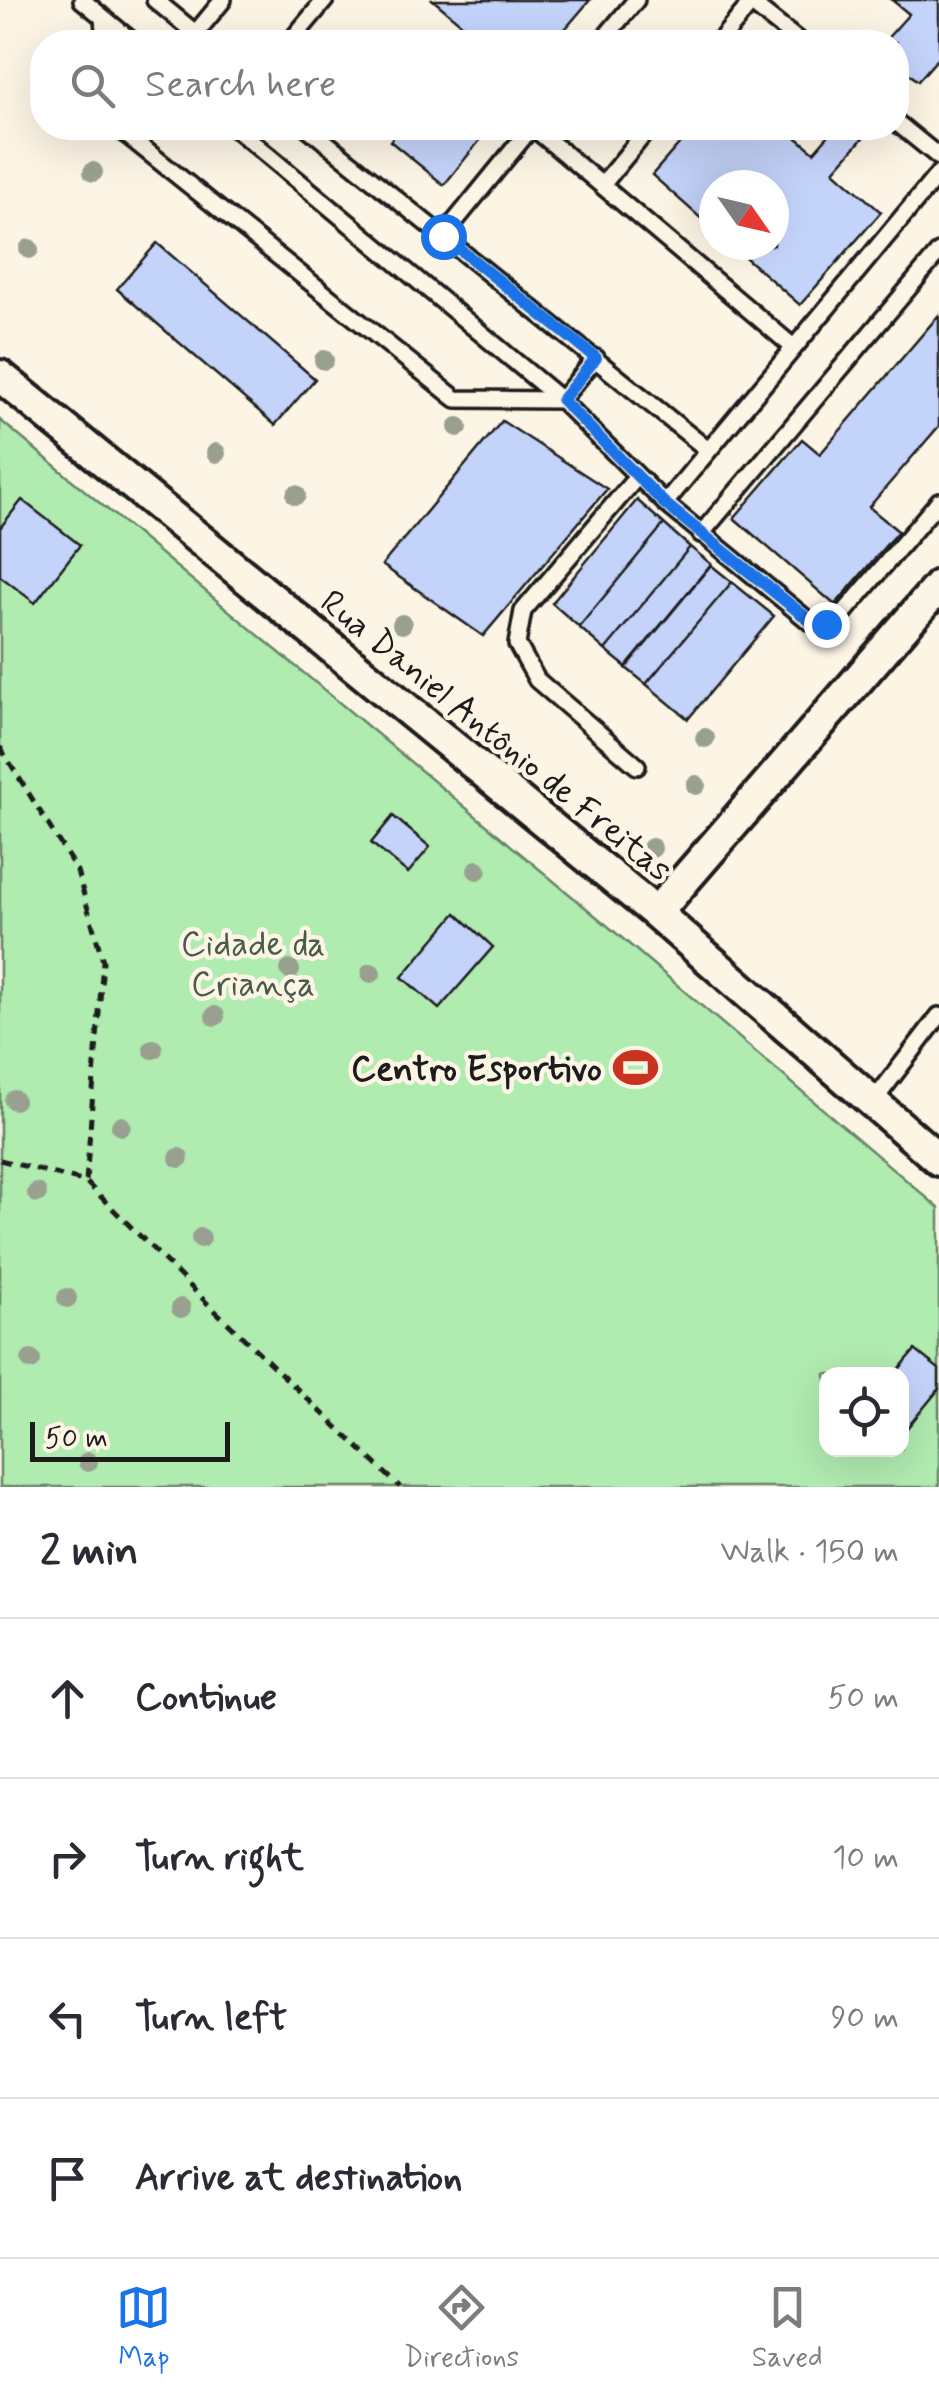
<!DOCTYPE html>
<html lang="en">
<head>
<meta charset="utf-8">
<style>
  :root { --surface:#fff; --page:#f2f2f3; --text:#2b2b33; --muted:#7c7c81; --line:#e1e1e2; --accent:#1a73e8 }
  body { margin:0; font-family:Mynerve,sans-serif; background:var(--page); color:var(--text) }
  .controls { position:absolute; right:30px; bottom:30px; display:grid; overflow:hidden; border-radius:20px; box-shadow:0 10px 40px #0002 }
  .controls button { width:90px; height:90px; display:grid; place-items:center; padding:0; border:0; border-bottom:2px solid var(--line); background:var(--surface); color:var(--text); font:50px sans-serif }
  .compass { position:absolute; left:699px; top:170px; width:90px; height:90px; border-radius:50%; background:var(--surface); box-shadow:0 10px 40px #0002; rotate:124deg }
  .scale { position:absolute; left:30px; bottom:25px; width:200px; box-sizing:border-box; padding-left:10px; border:5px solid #1c1c1c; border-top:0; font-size:28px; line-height:35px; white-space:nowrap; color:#1c1c1c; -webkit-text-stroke:8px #fcf5e5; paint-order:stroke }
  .stop { position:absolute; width:30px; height:30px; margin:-22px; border:8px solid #1a73e8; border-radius:50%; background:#fff }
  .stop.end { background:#1a73e8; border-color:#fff; box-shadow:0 2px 10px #0008 }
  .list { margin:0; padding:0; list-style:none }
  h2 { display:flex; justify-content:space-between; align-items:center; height:130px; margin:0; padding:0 40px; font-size:42px }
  h2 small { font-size:32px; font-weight:400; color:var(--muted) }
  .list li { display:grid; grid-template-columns:65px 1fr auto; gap:30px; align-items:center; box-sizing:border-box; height:160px; padding:0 40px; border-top:2px solid var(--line) }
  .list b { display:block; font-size:38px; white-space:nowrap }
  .list em { font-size:32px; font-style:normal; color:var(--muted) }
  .icon { flex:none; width:55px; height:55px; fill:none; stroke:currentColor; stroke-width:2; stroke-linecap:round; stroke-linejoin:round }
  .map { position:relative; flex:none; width:939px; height:1487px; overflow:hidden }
  .search { position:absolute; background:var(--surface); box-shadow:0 10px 40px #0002; left:30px; right:30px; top:30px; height:110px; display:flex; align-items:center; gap:25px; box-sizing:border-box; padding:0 35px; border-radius:40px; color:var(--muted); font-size:38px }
  .sheet { height:770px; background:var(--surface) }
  nav { display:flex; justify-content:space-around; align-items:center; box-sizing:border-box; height:140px; border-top:2px solid var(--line); background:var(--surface); font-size:28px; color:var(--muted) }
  nav a { display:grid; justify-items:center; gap:5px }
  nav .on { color:var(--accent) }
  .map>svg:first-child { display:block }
  .green { fill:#b0ebb0; stroke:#668466; stroke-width:2.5; fill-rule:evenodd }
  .building { fill:#c4d3fa; stroke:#1c1c1c; stroke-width:2.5 }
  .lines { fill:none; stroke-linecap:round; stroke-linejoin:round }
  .lane-casing { stroke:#1c1c1c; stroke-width:22 }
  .street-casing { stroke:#1c1c1c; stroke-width:38 }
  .path { stroke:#1c1c1c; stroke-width:5; stroke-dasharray:10 8; stroke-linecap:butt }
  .lane { stroke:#fcf5e5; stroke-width:15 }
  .street { stroke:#fcf5e5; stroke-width:30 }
  .tree { fill:#99a08f }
  .route { stroke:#1a73e8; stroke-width:12 }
  .labels { text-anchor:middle; stroke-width:9; stroke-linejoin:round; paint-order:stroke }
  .street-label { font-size:35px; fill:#1c1c1c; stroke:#fcf5e5 }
  .park-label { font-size:35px; fill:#485a48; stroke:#fcf5e5 }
  .poi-label { font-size:35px; font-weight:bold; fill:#1c1c1c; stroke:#fcf5e5; text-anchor:end }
</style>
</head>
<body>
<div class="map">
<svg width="939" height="1487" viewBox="0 0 939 1487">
  <rect width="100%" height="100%" fill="#fcf5e5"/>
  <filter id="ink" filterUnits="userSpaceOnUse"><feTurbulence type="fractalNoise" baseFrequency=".01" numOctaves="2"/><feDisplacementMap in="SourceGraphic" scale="20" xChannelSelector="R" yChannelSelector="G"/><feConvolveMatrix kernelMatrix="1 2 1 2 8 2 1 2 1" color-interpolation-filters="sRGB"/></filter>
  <g filter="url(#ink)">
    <path class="green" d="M0,420L609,927L939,1208V1487H0ZM826,1374H902V1450H826Z"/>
    <path class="building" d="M433,0H590L554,42H483Z
      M892,0H939V57L918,81L896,63V42H884L909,14Z
      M400,128H487L489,129L444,185L390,141Z
      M693,128H785L814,152L835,128H851L863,138L834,171L881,212L800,305L731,245H774V185H714V230L652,175Z
      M157,243L315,379L275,425L117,289Z
      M939,315V426L869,507L898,531L835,605L734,518L802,439L820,454Z
      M502,421L607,489L483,636L382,565Z
      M22,500L80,545L35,603L0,576V528Z
      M637,500L664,524L579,627L552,603Z
      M664,524L690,547L605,650L579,627Z
      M690,547L711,564L626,667L605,650Z
      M711,565L732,582L646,684L626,668Z
      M732,582L774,616L688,719L646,684Z
      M393,816L430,847L408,873L371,843Z
      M456,913L493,947L439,1009L402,977Z
      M915,1350L939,1369V1389L902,1434V1374H895Z"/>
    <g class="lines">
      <defs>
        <path id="lane" d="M82,0L133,42
          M155,0L206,42
          M754,0L751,3L800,42
          M103,18L105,42
          M195,34L223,0
          M290,42L325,0
          M601,42L636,0
          M719,42L751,3
          M896,122L939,157
          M118,128L456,399L561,400L596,358
          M235,128L561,400L665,503L809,621L825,624L843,614L939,501
          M308,128L708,450
          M534,128L792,346
          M602,185L649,128
          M443,236L531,128
          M636,478L523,611L517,644L537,680L637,766
          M665,503L939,173
          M701,534L939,252
          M873,1102L939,1016"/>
        <path id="street" d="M0,376L656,913L939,1160
          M656,913L939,586"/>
      </defs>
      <use href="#lane" class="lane-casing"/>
      <use href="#street" class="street-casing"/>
      <path class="path" d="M0,747L77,871L103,961L86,1182
        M0,1160L86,1182L208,1304L400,1487"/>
      <use href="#lane" class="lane"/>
      <use href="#street" class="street"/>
    </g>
    <g class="tree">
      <circle cx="93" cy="172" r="10"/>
      <circle cx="29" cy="249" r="10"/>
      <circle cx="324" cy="360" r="10"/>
      <circle cx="458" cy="427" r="10"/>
      <circle cx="216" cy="453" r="10"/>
      <circle cx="296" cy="495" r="10"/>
      <circle cx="402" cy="624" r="10"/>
      <circle cx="705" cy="738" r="10"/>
      <circle cx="696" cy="785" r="10"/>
      <circle cx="652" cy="848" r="10"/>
      <circle cx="477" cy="870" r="10"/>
      <circle cx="290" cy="970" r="10"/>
      <circle cx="371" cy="973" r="10"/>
      <circle cx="215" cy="1016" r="10"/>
      <circle cx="153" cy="1049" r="10"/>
      <circle cx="14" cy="1100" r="10"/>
      <circle cx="121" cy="1126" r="10"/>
      <circle cx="179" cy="1158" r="10"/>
      <circle cx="37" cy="1193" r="10"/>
      <circle cx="201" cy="1238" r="10"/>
      <circle cx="67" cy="1298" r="10"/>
      <circle cx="181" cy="1308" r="10"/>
      <circle cx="31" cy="1360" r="10"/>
      <circle cx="88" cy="1462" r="10"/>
    </g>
  </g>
  <g class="lines" filter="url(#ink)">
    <path class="route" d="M443,236L596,358L562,400L664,503L809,620L826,624"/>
  </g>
  <defs>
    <symbol id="stadium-bare" viewBox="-9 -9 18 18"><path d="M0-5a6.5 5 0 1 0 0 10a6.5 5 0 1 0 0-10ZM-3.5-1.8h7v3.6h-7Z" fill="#c8321e" stroke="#fcf5e5" stroke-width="2.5" paint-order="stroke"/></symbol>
  </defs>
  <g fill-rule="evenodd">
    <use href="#stadium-bare" x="604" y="1036" width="63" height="63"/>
  </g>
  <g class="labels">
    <g class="street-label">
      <text transform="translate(497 735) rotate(39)" y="12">Rua Daniel Antônio de Freitas</text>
    </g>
    <g class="park-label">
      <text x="253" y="955">Cidade da<tspan x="253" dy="40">Criança</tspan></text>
    </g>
    <g class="poi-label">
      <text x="602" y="1080">Centro Esportivo</text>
    </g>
  </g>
</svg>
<div class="controls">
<button><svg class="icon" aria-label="locate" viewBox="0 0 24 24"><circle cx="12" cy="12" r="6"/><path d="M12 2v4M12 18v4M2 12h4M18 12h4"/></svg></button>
</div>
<svg class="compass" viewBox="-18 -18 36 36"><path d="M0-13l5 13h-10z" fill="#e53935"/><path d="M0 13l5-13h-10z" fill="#7c7c81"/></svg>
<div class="scale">50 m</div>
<div class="stop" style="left:443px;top:236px"></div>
<div class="stop end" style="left:826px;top:624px"></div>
<div class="search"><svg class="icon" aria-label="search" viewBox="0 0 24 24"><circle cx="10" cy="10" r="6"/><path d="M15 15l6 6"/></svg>Search here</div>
</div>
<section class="sheet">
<h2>2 min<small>Walk · 150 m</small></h2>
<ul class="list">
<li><svg class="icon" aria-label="ahead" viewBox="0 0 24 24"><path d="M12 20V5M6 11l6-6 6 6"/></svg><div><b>Continue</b></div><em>50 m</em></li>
<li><svg class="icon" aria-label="right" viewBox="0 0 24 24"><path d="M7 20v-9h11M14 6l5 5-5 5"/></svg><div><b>Turn right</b></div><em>10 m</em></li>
<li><svg class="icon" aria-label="left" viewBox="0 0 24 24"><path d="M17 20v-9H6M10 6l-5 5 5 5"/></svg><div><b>Turn left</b></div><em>90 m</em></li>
<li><svg class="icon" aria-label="arrive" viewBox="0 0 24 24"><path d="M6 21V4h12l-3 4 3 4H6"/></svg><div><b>Arrive at destination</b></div></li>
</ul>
</section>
<nav>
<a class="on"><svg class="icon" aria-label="map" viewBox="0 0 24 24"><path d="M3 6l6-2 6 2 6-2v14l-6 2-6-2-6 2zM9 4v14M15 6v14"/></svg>Map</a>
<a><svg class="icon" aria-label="directions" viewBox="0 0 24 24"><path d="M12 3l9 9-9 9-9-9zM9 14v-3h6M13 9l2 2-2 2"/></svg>Directions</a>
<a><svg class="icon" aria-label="saved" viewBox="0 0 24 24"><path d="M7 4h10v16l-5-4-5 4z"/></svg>Saved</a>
</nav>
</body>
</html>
